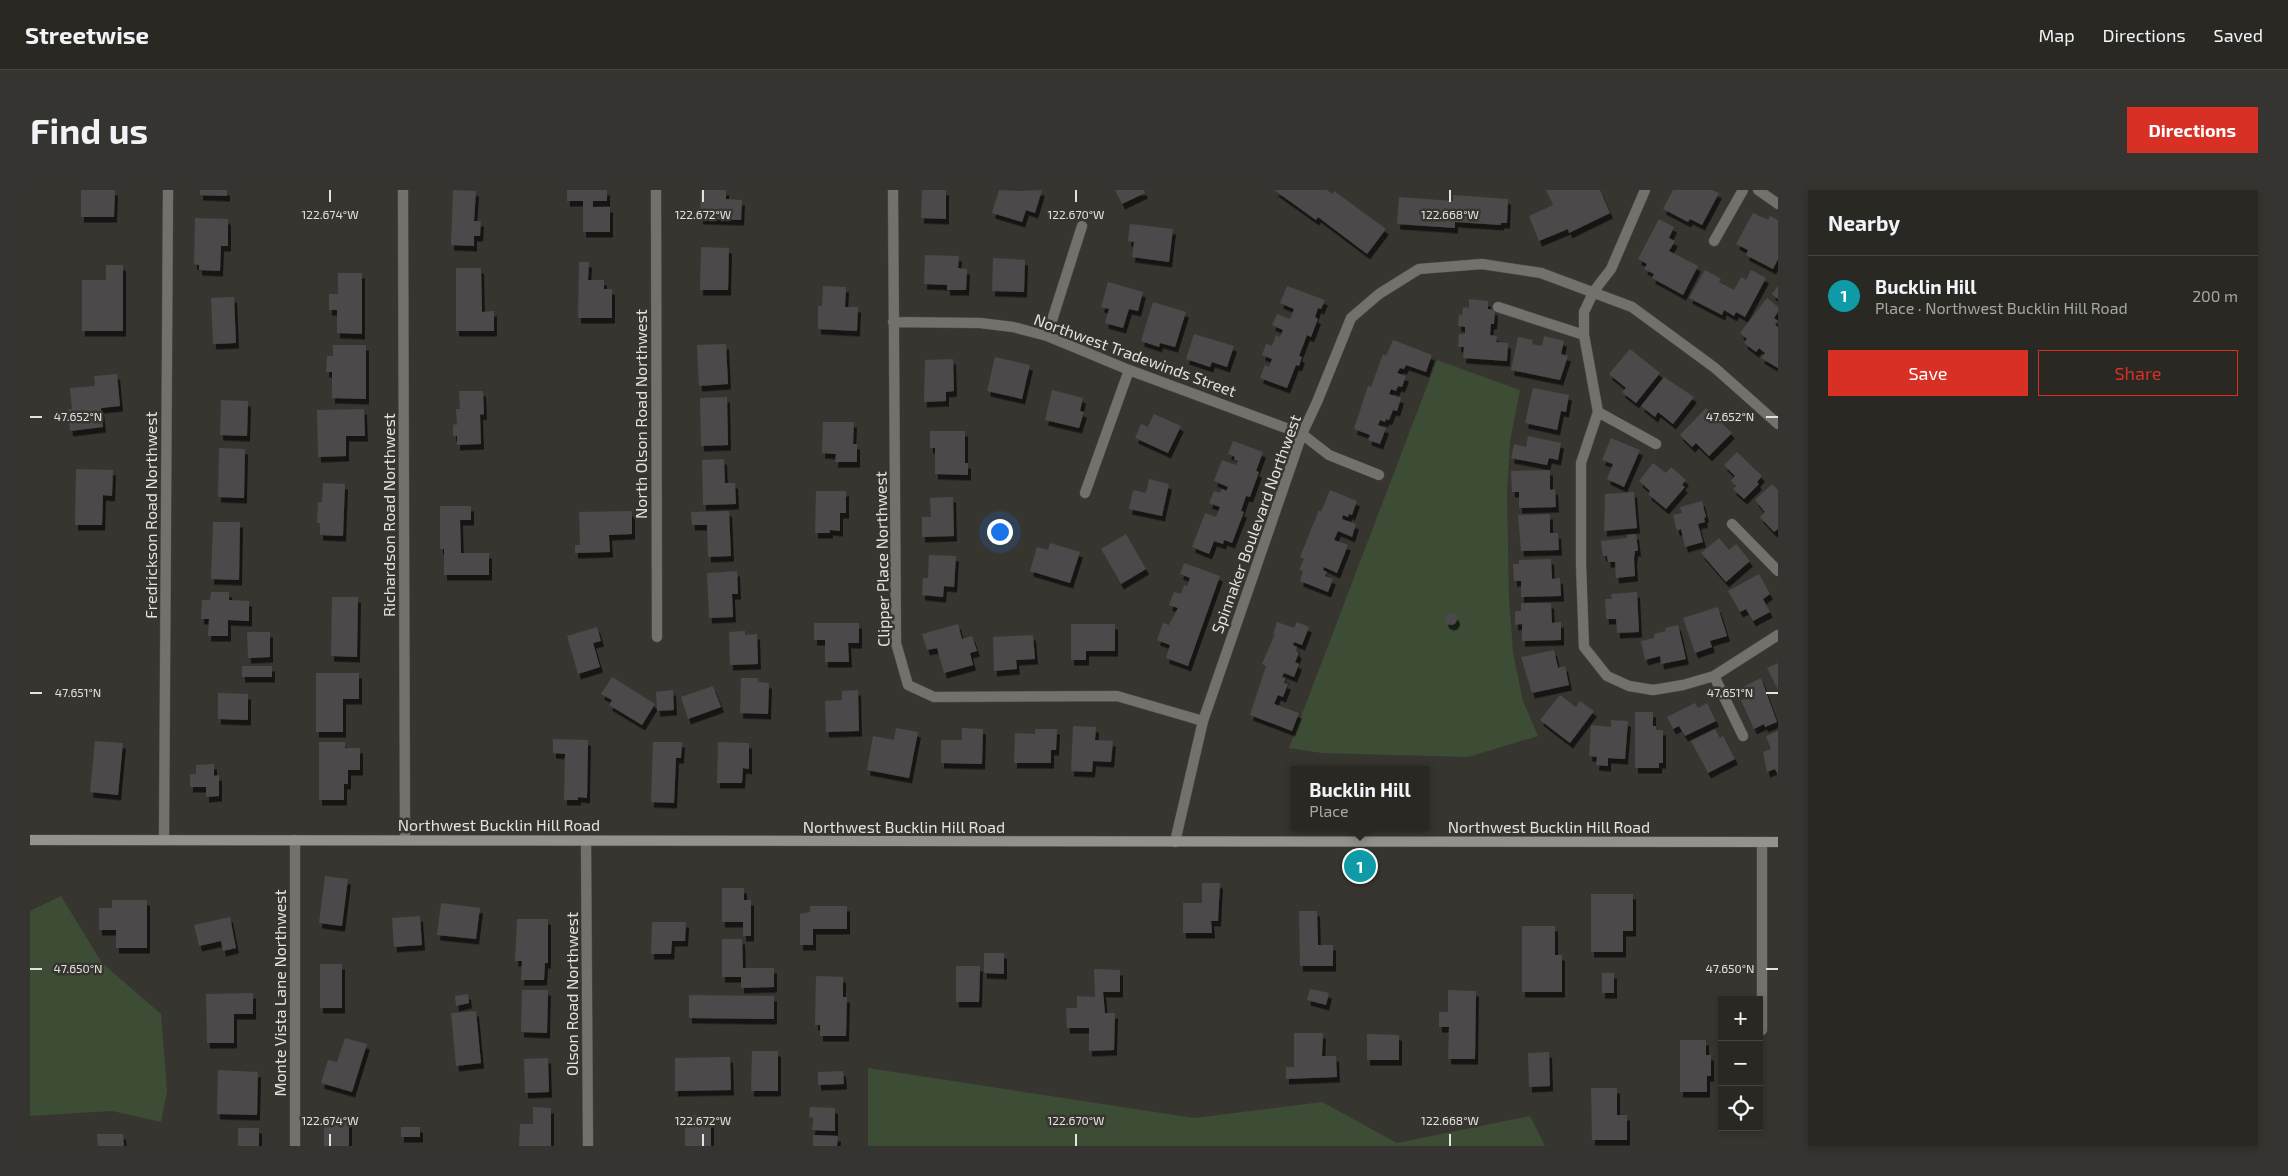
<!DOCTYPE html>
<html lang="en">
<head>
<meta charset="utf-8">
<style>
  :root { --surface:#292823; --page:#353430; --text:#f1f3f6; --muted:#a5a6a6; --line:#454441; --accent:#d93025 }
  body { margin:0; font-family:"Exo 2",sans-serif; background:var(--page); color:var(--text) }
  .controls { position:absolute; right:15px; bottom:15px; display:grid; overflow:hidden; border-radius:0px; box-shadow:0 2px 8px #0003 }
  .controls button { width:45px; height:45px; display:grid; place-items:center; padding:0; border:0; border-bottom:1px solid var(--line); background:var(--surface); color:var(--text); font:25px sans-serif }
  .you { position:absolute; left:969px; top:341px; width:18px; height:18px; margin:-12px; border:4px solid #fff; border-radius:50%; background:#1a73e8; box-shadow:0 0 0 8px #1a73e833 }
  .badge { display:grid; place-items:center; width:32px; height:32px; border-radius:50%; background:var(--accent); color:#fff; font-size:16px; font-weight:700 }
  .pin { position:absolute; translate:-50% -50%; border:2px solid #fff; box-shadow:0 1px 5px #0006 }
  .popup { position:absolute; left:1261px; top:576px; width:138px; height:65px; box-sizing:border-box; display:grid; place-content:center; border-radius:0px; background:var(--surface); filter:drop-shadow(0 1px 4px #0005); font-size:16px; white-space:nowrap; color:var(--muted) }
  .popup b { font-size:19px; color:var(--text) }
  .popup::after { content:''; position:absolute; left:50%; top:100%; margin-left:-10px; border:10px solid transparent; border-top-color:var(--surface) }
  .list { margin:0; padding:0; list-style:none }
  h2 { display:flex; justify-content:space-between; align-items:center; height:65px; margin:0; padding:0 20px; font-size:21px }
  h2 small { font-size:16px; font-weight:400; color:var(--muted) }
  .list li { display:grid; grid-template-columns:32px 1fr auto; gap:15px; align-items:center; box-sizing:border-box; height:80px; padding:0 20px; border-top:1px solid var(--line) }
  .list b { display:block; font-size:19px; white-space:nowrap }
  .list p { margin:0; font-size:16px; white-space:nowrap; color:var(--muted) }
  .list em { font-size:16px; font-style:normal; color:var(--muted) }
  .actions { display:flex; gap:10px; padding:15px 20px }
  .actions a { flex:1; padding:11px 0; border:1px solid var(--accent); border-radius:0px; text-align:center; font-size:18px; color:var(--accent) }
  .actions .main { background:var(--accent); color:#fff }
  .icon { flex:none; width:28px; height:28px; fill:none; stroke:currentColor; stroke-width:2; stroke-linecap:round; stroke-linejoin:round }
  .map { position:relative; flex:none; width:1748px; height:956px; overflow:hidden; border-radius:0px }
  header { display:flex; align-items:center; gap:30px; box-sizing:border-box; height:70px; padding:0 25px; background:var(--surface); border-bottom:1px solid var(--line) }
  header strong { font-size:24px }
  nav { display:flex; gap:28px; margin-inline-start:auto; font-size:18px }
  .intro { display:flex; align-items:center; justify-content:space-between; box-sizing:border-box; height:120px; padding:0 30px }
  h1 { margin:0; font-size:35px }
  .button { padding:12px 22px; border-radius:0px; background:var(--accent); color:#fff; font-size:18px; font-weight:700 }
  main { display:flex; gap:30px; padding:0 30px }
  aside { flex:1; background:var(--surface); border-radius:0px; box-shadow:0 2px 8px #0003 }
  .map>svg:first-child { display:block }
  .green { fill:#3d4c34 }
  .building { fill:#4e484b; filter:url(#shadow) }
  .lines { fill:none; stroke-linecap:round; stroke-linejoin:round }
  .minor-casing { stroke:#53514b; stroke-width:11 }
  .secondary-casing { stroke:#53514b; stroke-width:11 }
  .minor { stroke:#73716e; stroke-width:10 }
  .secondary { stroke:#95928e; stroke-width:10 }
  .ticks { fill:none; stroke:#e3e2de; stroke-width:2 }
  .labels { text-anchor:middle; stroke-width:5; stroke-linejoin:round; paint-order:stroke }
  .street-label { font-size:16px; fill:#e3e2de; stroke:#37352f }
  .ticks-label { font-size:12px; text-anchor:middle; fill:#e3e2de; stroke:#37352f; stroke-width:5; stroke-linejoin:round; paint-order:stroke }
</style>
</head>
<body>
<header>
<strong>Streetwise</strong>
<nav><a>Map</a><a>Directions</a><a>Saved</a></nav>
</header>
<div class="intro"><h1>Find us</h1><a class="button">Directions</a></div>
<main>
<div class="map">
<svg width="1748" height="956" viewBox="0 0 1748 956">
  <defs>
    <filter id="shadow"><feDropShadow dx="3" dy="5.5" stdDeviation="0" flood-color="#0009"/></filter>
  </defs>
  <rect width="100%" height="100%" fill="#37352f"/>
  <path class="green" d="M1407,170L1490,200L1480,251L1477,303L1479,407L1483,463L1493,511L1508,546L1438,567L1292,563L1259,558Z
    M31,706L72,773L131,824L137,901L131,932L82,921L0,926V721Z
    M838,878L1164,928L1292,912L1367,953L1500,926L1515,956H838Z"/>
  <path class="building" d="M51,0H85L84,27H51Z
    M170,0H197V6L170,5Z
    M423,0L446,1L444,31H451L450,46H444V56L421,55Z
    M537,0H577V11H563V17H580V42H553V11H537Z
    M671,0H696V9L712,10L711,30L670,29Z
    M892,0H916V29L891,28Z
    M969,0L988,1L1012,0L1005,23L996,20L992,32L962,23Z
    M1085,0H1114L1115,3L1092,14Z
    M1244,0H1297L1302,4L1304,1L1356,39L1337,64L1288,27L1286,30Z
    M1516,0H1570L1580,23L1539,43L1538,39L1509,51L1499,26L1523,15Z
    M1643,0H1682L1689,3L1672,35L1660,29L1658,32L1633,19Z
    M1423,5L1478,9L1477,33H1471V35L1425,32V38L1367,34L1369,7L1423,11Z
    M1723,23L1738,30L1740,26L1748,30V69L1743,79L1716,65L1718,60L1706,54Z
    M165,28L198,29V56H191L190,81L169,80V75L164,74Z
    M1629,29L1644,37L1639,48L1645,51L1639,61L1668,76L1653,105L1622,88L1624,84L1614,79L1617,74L1608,69Z
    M1100,34L1143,39L1139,72L1102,67L1104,52L1098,51Z
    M671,57L699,58L698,100H670Z
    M895,65L929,66L928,78L937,79L936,100H917V95L894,94Z
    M963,68L995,70L994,102L962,101Z
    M549,72H559L558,90H574V99H582V128H548Z
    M76,75H93V141H52V90H76Z
    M426,78H451L452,122L464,121V141H426Z
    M1675,80L1691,89L1689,92L1704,100L1711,87L1716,90L1721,80L1736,88L1715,127L1706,122L1704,126L1694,120L1692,125L1659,108Z
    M308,83H332V144L307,143V120H299V104H308Z
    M1078,92L1113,102L1108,121L1099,119L1093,138L1075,133L1079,119L1071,117Z
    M793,96L816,97L815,117H828L827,141L788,139V116H792Z
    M1257,96L1295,110L1291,119L1288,118L1285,127L1288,129L1281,147L1277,145L1269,166L1272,167L1269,176L1266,175L1257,198L1230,188L1235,175L1239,177L1242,169L1232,165L1236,154L1242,156L1246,145L1250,147L1253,140L1242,135L1247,124L1260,129L1264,119L1250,113Z
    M1748,96V109L1742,104Z
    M204,107L206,153L183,154L181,108Z
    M1737,108L1748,117V122L1744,128L1748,131L1745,135L1748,137V178L1731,168L1735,163L1729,158L1726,162L1714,153L1717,149L1710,143Z
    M1439,109L1458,111V119L1465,120L1464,134H1461L1460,145L1467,146L1466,152L1478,153L1477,171L1433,168L1434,157H1428L1429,144H1435V137L1428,136L1429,124L1432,125L1433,117L1439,118Z
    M1123,112L1156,122L1145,157L1130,153L1129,157L1111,151Z
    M1164,144L1204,156L1197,177L1182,172L1180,177L1156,169Z
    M1514,146L1534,151L1531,164L1538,166L1530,190L1481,180L1488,147L1503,150L1502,154L1512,156Z
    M1363,150L1402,165L1396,182L1376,175L1374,179L1370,178L1367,183L1376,186L1372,197L1368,196L1366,201L1361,199L1359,204L1371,208L1367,221L1363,220L1359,230L1356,229L1355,232L1350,230L1348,235L1356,238L1350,254L1338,250L1340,245L1324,239L1338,196L1341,197L1353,164L1356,166Z
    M696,154L698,194L669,196L667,155Z
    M303,155H336V209L302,208V182H296L297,166H303Z
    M1600,159L1630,183L1606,213L1592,202L1596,198L1579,184Z
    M965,167L1000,175L992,209L957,201Z
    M923,169L924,201L916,202V211L894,212L895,170Z
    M87,184L90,216L71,218L73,237L40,241L38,219H42L40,198L65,196L64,186Z
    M1634,187L1664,207L1643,234L1628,222L1625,227L1611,216Z
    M1503,198L1539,205L1536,222L1531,221L1527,240L1495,233Z
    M1022,200L1053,208L1050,221L1054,222L1049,238L1015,230Z
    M429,201H453L454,224L450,225L451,254L427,255V246H423V234L427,235L426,219H430Z
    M697,207L698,255L671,256L670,208Z
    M191,210L218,211L217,246L190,245Z
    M1676,218L1702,243L1679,266L1666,253L1662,257L1650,245Z
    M334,219L335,246H316V266L288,267L287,220Z
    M1124,224L1151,236L1138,263L1105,248L1111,234L1118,237Z
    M793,232H824L823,254H827V272H805L806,264L792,263Z
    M900,241H935V273H938V285L905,284V258H900Z
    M1498,246L1531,253L1528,270L1519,268L1517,275L1481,268L1484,254L1496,257Z
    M1581,248L1610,260L1594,297L1577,289L1583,274L1572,270Z
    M1203,251L1233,262L1226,281L1229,282L1220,307L1216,306L1211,321L1214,322L1202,353L1194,350L1193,354L1184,351L1179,364L1162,357L1175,323L1186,327L1190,317L1179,313L1184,301L1190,303L1192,299L1196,301L1198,297L1184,291L1192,270L1206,275L1208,271L1204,270L1205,267L1198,264Z
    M189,258L215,259L214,308L188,307Z
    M1707,262L1732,286L1727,292L1729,294L1714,309L1703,299L1706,296L1701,291L1705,286L1694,275Z
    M694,269L695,293H705L706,314L673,315L672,270Z
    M1623,273L1636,283L1641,277L1656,290L1652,295L1655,297L1636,319L1618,304L1620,301L1609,291Z
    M46,279L83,280L82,306L73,305L72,335H45Z
    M1520,280V300L1525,299L1526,317L1489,318V302H1482L1481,281Z
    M1119,289L1139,294L1132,326L1099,319L1103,300L1116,303Z
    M293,293L315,294L313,346L290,345V333H287L288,312H292Z
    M1742,294L1748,300V339L1744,342L1730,327L1735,322L1725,310Z
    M1300,300L1327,311L1322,325L1319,324L1318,327L1313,325L1312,329L1326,334L1322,347L1308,341L1304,350L1318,355L1307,383L1294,377L1293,380L1297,382L1295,386L1303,389L1298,402L1270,391L1273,381L1269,380L1274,369L1270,367L1289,320L1291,322Z
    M786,301H816V323H810V341L800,340V343H785Z
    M1604,302L1607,338L1574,341L1575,304Z
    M923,307L924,346L892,347V327H901L900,308Z
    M1672,311L1676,327L1674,328L1675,332L1668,334L1673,352L1655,357L1651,339L1647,341L1643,325L1652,323L1650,317Z
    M410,316H441V330H430L431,363H459V385H414V359H410Z
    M602,321V344L579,345L580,362L545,363V355H550L549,322Z
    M699,321L701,366L678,367L677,335H662L661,322Z
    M1520,324V343H1528L1529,360L1491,361L1488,325Z
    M183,332H210L209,390L181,389Z
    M1096,344L1116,379L1091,394L1071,359Z
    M1606,344L1608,361H1605L1604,369L1605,386L1586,388L1585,372H1578L1577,366H1573L1571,351L1597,348V345Z
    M1689,348L1699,360L1706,354L1720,371L1696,392L1671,363Z
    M1020,353L1050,362L1040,393L1000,381L1007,357L1018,360Z
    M899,365L926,366L924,397L914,396L913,407L892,405L893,388H898Z
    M1521,369L1522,389L1530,388L1531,406L1491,407V391H1484L1483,374H1489V370Z
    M1154,373L1190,386L1158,476L1136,468L1140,455L1127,450L1133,433L1139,435L1148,418L1139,415L1144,402L1151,404L1154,395L1157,396L1160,388L1150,384Z
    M707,381L708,404H702L703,427L679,428L677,383Z
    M1729,384L1740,404L1733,409L1740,422L1723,431L1716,419L1710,422L1698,401Z
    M181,402H199V410L219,411V431L198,430V446H178L179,429H171L172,410H180Z
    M1607,402L1609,442L1587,443L1586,429H1576L1575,409H1582L1581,404Z
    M302,407H328L327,467L301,466Z
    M1491,413H1521L1522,433L1531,432V450L1492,451V434L1485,435V421H1491Z
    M1688,417L1697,446L1680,451L1682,457L1665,463L1653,428Z
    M1415 429a6 6 0 1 1 12 0a6 6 0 1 1-12 0Z
    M1247,432L1264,438L1267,432L1279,437L1272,455L1264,452L1263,455L1267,457L1266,461L1269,463L1265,472L1269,474L1264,487L1254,483L1252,487L1256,488L1254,493L1258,494L1253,507L1248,505L1244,514L1269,523L1262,541L1220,525L1236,476L1232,474L1245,444H1243Z
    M784,433H829V453H818L819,472H795V450H784Z
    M928,434L932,449L942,446L947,461L940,463L943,475L914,483L907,458L897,460L892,444Z
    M1041,434H1085V461H1056V470H1041Z
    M1648,435L1656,469L1631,474L1630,466L1615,470L1611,451L1624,448V444L1636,441L1635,438Z
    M567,437L571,451L563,453L570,477L548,484L537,446Z
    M715,441V445L727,444L728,474L700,475L699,442Z
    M217,442H240V467L218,468Z
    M1003,445L1005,469L986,470L987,479L964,481L963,447Z
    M1524,460L1528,478L1535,476L1539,495L1502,503L1491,467Z
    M1748,473V500L1737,478Z
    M212,476H242V487H212Z
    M286,483H329V509H313V542H286Z
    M582,487L625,514L612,535L579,515L582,510L571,504Z
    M711,488H728V492L739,493L738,524L710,523Z
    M1731,488L1747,532L1735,537L1734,534L1724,539L1711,510L1716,508L1711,498Z
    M683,496L691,517L658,529L651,507Z
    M643,500L644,520L627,521L626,502Z
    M828,500L829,541L796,542L795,511L812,510V501Z
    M188,503L218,504V530L188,529Z
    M1530,505L1546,517L1550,511L1564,521L1540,553L1510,530Z
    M1665,513L1668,518L1677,513L1686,531L1655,546L1649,536L1643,539L1637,527Z
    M1605,522H1623V536H1626V540H1633V573H1629V578H1605Z
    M1581,530L1598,531L1595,569L1578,568V576L1566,575L1567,567L1559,566L1561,535L1581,537Z
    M1043,536L1066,537L1065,550L1083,551L1081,572L1063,571L1062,582L1041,581Z
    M866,538L888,542L879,588L837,580L843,546L864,550Z
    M932,538L953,539L952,574L911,573V550H932Z
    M1005,539H1027L1026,560H1021V573H984L985,543L1005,544Z
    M1685,539L1690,548L1693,546L1705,569L1678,583L1661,551Z
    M1748,541V585L1745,579L1737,582L1733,562L1741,559L1736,546Z
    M523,549L558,550L557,608L548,607V610H534L535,564L523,563Z
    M65,551L93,553L88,605L60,602Z
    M289,552H315V558H330V580H318V594H314V610H289Z
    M623,552H652L651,568H646L644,613L621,612Z
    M688,552L719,553V579L713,578L712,593H687Z
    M184,574V586L189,585V606L176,607V597H160V584H166V575Z
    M295,686L318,689L312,736L289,733Z
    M1172,693H1190L1188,731H1181L1182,743H1153V713H1172Z
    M692,698H714V710H721V746H713V732H692Z
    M1561,704H1603V741H1593V762H1561Z
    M82,710H117V758H86V740H69V718H82Z
    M411,713L450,718L446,749L407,745Z
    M780,716H817V739H783V755H770V724L780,722Z
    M1269,721H1287L1288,755H1303V776H1270Z
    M390,726L392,755L364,757L362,728Z
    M200,727L206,758L193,761L191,751L169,756L164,735Z
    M487,729H518V773H515L514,790H491L492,771H485Z
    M622,732H656L655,751H642L641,764H621Z
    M1492,736H1525V765H1532V802H1492Z
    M692,749H712L713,778H744V797L711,798V787H692Z
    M954,763H974V784L954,783Z
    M290,774H312V818H290Z
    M926,776H950L949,812H926Z
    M1064,779L1090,780V802H1073L1075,823H1085L1084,860L1059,861V838H1037L1036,818H1047V806L1065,807Z
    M1572,783H1584V803H1572Z
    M786,786L813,787V807H817L816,846H790V835H785Z
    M1280,799L1299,803L1296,815L1277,810Z
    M492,800H518L517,843L491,842Z
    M1418,800L1446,801L1445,869H1418L1419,837H1409V822H1418Z
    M223,803V824H204V853H177L176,804Z
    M438,804L439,813L426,816L425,806Z
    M659,805L744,806V829L659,828Z
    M446,821L451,873L426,876L421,823Z
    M1264,843H1293L1292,866H1306L1307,887L1256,889V877H1264Z
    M1337,844L1369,845V870H1337Z
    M315,848L337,854L322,902L291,893L298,870L307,872Z
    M1650,850H1676V865H1681V886H1677V902H1650Z
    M722,861H748V901H721Z
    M1519,862L1520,896L1499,897L1498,863Z
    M700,867L701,900L645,901V868Z
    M518,868L519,902L495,903L494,869Z
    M188,880L228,882L227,925L187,924Z
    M813,881L814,894L788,895V882Z
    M1561,898H1587V925H1597V950H1562Z
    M503,917L521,918V956H489L490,934H503Z
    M780,917L805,918V941L782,940L783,928L779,927Z
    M655,925H681V956H655Z
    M294,927H319V956H294Z
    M371,937H390V947H371Z
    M208,938H229V956H208Z
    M67,944H93L94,956H68Z
    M783,945L808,946L807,956H783Z"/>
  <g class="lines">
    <defs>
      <path id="minor" d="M373,0L375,650
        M626,0L627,447
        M863,0L866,453L878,495L904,507L1087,506L1173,531
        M1615,0L1581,79L1564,101L1554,122V145L1568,222L1551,273V374L1554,457L1577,486L1599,496L1623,500L1653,495L1684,486L1748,445
        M1728,0L1748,14
        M1684,51L1713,0
        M1468,117L1554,145
        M863,132L950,133L983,137L1017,146L1099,180L1272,244L1299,265L1349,285
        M1017,146L1052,36
        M1568,222L1626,254
        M1055,303L1099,180
        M1702,334L1748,381
        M1684,486L1713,546
        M134,650L138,0
        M265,650V956
        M556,651L558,956
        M1145,652L1173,531L1272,244L1287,212L1321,128L1349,104L1389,79L1452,74L1511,83L1602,117L1685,178L1748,234
        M1732,652V840"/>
      <path id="secondary" d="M0,650L1748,652"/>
    </defs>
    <use href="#minor" class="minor-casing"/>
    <use href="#secondary" class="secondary-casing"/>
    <use href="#minor" class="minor"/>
    <use href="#secondary" class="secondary"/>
  </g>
  <path class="ticks" d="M300,0V12M673,0V12M1046,0V12M1420,0V12M0,227H12M1736,227H1748M0,503H12M1736,503H1748M0,779H12M1736,779H1748M300,944V956M673,944V956M1046,944V956M1420,944V956"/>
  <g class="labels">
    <g class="street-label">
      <text transform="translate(1105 165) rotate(20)" y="6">Northwest Tradewinds Street</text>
      <text transform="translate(611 224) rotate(-90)" y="6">North Olson Road Northwest</text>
      <text transform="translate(121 325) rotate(-90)" y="6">Fredrickson Road Northwest</text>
      <text transform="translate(359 325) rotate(-90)" y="6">Richardson Road Northwest</text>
      <text transform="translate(1226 334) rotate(-70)" y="6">Spinnaker Boulevard Northwest</text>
      <text transform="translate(852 369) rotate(-91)" y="6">Clipper Place Northwest</text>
      <text x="469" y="641">Northwest Bucklin Hill Road</text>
      <text x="874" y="643">Northwest Bucklin Hill Road</text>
      <text x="1519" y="643">Northwest Bucklin Hill Road</text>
      <text transform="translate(250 803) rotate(-90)" y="6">Monte Vista Lane Northwest</text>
      <text transform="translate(542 804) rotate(-90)" y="6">Olson Road Northwest</text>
    </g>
  </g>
  <g class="ticks-label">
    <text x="300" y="29">122.674°W</text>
    <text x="673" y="29">122.672°W</text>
    <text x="1046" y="29">122.670°W</text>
    <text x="1420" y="29">122.668°W</text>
    <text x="48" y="231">47.652°N</text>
    <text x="1700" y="231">47.652°N</text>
    <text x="48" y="507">47.651°N</text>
    <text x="1700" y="507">47.651°N</text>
    <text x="48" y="783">47.650°N</text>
    <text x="1700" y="783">47.650°N</text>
    <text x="300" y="935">122.674°W</text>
    <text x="673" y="935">122.672°W</text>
    <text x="1046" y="935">122.670°W</text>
    <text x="1420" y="935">122.668°W</text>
  </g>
</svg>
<div class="controls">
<button>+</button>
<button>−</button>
<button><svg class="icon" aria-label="locate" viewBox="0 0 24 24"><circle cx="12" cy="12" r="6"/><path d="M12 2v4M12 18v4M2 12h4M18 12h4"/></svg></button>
</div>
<div class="you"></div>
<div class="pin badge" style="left:1330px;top:676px;background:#0f9aa8">1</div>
<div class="popup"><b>Bucklin Hill</b>Place</div>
</div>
<aside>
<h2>Nearby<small></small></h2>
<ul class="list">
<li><span class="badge" style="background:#0f9aa8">1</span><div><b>Bucklin Hill</b><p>Place · Northwest Bucklin Hill Road</p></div><em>200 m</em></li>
</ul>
<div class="actions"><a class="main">Save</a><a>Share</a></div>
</aside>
</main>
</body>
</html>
